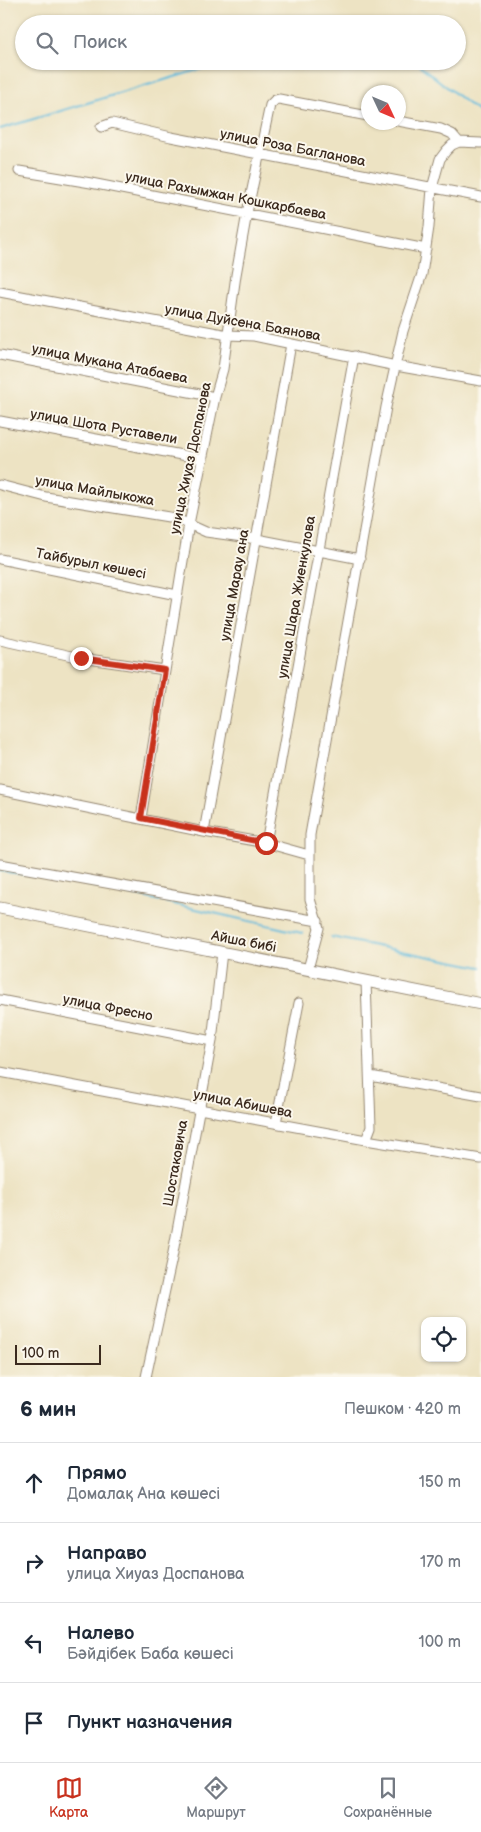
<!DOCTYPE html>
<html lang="ru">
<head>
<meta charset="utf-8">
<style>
  :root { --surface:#fff; --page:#f2f2f3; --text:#1f2937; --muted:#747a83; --line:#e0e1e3; --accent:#c8321e }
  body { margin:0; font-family:"Balsamiq Sans",sans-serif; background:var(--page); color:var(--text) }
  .controls { position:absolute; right:15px; bottom:15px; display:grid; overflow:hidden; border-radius:10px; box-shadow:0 1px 4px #0004 }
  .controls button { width:45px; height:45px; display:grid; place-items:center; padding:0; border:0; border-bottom:1px solid var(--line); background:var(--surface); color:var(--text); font:25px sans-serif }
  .compass { position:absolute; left:361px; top:85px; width:45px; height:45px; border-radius:50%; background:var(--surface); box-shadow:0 1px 4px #0004; rotate:134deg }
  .scale { position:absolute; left:15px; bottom:12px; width:86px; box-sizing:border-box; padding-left:5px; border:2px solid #3b2a1e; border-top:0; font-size:14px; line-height:18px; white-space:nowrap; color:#3b2a1e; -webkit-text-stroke:4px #fbf7ec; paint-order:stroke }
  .stop { position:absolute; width:15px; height:15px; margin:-11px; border:4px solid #c8321e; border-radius:50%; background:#fff }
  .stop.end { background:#c8321e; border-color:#fff; box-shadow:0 1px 5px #0008 }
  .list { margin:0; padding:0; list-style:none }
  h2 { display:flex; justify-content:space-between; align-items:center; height:65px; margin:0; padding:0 20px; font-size:21px }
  h2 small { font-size:16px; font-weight:400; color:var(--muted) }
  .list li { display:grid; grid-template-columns:32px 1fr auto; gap:15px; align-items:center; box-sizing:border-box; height:80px; padding:0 20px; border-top:1px solid var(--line) }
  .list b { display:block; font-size:19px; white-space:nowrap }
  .list p { margin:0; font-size:16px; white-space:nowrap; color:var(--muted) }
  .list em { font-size:16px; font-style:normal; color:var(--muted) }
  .icon { flex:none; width:28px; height:28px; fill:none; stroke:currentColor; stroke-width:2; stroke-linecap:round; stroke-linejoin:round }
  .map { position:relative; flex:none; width:481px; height:1377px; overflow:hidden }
  .search { position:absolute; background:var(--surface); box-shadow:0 1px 4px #0004; left:15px; right:15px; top:15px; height:55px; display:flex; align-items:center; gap:12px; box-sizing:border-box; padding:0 18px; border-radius:28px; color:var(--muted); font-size:19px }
  .sheet { height:385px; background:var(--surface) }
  nav { display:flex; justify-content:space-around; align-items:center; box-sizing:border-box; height:70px; border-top:1px solid var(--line); background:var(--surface); font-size:14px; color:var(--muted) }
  nav a { display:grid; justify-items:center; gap:2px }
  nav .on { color:var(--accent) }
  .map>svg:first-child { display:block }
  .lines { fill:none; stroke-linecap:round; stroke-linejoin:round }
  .stream { stroke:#5fbbdd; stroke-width:2 }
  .minor-casing { stroke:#948670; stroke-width:11 }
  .major-casing { stroke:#948670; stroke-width:13 }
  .minor { stroke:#fff; stroke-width:9 }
  .major { stroke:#fff; stroke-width:11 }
  .route { stroke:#c8321e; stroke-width:6 }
  .labels { text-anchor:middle; stroke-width:4; stroke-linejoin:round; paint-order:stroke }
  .street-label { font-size:14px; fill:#3b2a1e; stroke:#fbf7ec }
</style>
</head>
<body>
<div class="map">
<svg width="481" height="1377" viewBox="0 0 481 1377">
  <rect width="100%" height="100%" fill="#fbf7ec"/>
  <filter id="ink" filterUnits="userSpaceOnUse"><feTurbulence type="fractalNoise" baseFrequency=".02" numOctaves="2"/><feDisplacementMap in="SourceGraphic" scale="10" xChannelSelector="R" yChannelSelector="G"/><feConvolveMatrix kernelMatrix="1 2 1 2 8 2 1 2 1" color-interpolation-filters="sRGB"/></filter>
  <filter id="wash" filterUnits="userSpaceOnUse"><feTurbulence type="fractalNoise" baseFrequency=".0096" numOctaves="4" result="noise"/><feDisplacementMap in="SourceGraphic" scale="20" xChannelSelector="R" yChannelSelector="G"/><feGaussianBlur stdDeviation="1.12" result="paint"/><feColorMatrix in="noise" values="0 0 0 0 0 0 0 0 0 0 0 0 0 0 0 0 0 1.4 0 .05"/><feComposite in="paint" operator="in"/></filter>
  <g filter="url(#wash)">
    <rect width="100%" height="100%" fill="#ede3c3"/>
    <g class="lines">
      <path class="stream" d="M414,61L481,114
        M0,129L228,61
        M0,871L77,882L302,933
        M331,937L481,967"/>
    </g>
  </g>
  <g filter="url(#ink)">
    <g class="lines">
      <defs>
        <path id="minor" d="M398,121L441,129L452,134L459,142
          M101,127L112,123L171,137L481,197
          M19,171L91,183L426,249
          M0,292L228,335L254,336L396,366L481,381
          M0,355L215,397
          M0,421L203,459
          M0,485L46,497L175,518L206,532L257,539L360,559
          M0,559L177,595
          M0,640L81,658L165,670
          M0,790L204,832L266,843L309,855
          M141,818L189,524L215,397L223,369L236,275L247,213L270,105L275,100L279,99L368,116
          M204,832L291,344
          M266,843L354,356
          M0,864L318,921
          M308,969L319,928L310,899V835L386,407L403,331L422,274L429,227L432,188L440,159L446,151L452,145L459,142L481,143
          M0,1000L212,1041
          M0,1072L366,1140L481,1159
          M370,1076L481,1096
          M276,1123L299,1003
          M366,1140L371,1127L366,981
          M146,1377L172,1258L212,1041L222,952"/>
        <path id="major" d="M0,908L481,1004"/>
      </defs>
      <use href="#minor" class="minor-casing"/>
      <use href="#major" class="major-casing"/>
      <use href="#minor" class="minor"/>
      <use href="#major" class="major"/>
    </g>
  </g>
  <g class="lines" filter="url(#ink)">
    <path class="route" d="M81,658L165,670L141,818L266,843"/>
  </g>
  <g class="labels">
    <g class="street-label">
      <text transform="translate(293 147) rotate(11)" y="5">улица Роза Багланова</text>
      <text transform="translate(226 195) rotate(11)" y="5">улица Рахымжан Кошкарбаева</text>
      <text transform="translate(243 322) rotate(10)" y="5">улица Дуйсена Баянова</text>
      <text transform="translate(110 363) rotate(11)" y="5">улица Мукана Атабаева</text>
      <text transform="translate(104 426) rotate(10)" y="5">улица Шота Руставели</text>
      <text transform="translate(190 458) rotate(-78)" y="5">улица Хиуаз Доспанова</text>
      <text transform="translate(95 490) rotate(10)" y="5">улица Майлыкожа</text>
      <text transform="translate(91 563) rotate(11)" y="5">Тайбурыл көшесі</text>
      <text transform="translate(234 585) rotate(-80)" y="5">улица Марау ана</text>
      <text transform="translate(296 597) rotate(-80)" y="5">улица Шара Жиенкулова</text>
      <text transform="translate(244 941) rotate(11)" y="5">Айша бибі</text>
      <text transform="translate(108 1007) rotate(11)" y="5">улица Фресно</text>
      <text transform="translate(243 1103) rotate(11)" y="5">улица Абишева</text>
      <text transform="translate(175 1163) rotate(-80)" y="5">Шостаковича</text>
    </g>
  </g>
</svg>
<div class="controls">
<button><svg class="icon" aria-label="locate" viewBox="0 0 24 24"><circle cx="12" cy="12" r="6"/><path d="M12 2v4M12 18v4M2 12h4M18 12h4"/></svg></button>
</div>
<svg class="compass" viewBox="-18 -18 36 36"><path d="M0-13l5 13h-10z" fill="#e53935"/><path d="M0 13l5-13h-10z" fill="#747a83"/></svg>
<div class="scale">100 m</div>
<div class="stop" style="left:266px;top:843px"></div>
<div class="stop end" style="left:81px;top:658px"></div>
<div class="search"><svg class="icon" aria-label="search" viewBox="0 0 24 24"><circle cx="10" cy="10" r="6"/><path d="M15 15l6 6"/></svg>Поиск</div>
</div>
<section class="sheet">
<h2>6 мин<small>Пешком · 420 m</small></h2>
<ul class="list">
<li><svg class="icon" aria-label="ahead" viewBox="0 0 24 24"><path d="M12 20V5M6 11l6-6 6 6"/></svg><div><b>Прямо</b><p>Домалақ Ана көшесі</p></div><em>150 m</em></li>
<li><svg class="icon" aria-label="right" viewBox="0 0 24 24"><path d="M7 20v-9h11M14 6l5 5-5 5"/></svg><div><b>Направо</b><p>улица Хиуаз Доспанова</p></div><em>170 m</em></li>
<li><svg class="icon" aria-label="left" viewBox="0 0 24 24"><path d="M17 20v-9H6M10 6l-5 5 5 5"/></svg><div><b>Налево</b><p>Бәйдібек Баба көшесі</p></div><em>100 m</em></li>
<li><svg class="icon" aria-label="arrive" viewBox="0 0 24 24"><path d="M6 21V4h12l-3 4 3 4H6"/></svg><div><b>Пункт назначения</b></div></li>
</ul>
</section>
<nav>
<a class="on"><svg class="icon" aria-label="map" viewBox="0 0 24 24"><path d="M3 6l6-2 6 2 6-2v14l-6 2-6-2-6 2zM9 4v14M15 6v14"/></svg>Карта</a>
<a><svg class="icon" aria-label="directions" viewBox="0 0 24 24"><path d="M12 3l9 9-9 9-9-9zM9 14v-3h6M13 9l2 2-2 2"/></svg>Маршрут</a>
<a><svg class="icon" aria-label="saved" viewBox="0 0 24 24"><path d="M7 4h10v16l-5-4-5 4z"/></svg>Сохранённые</a>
</nav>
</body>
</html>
